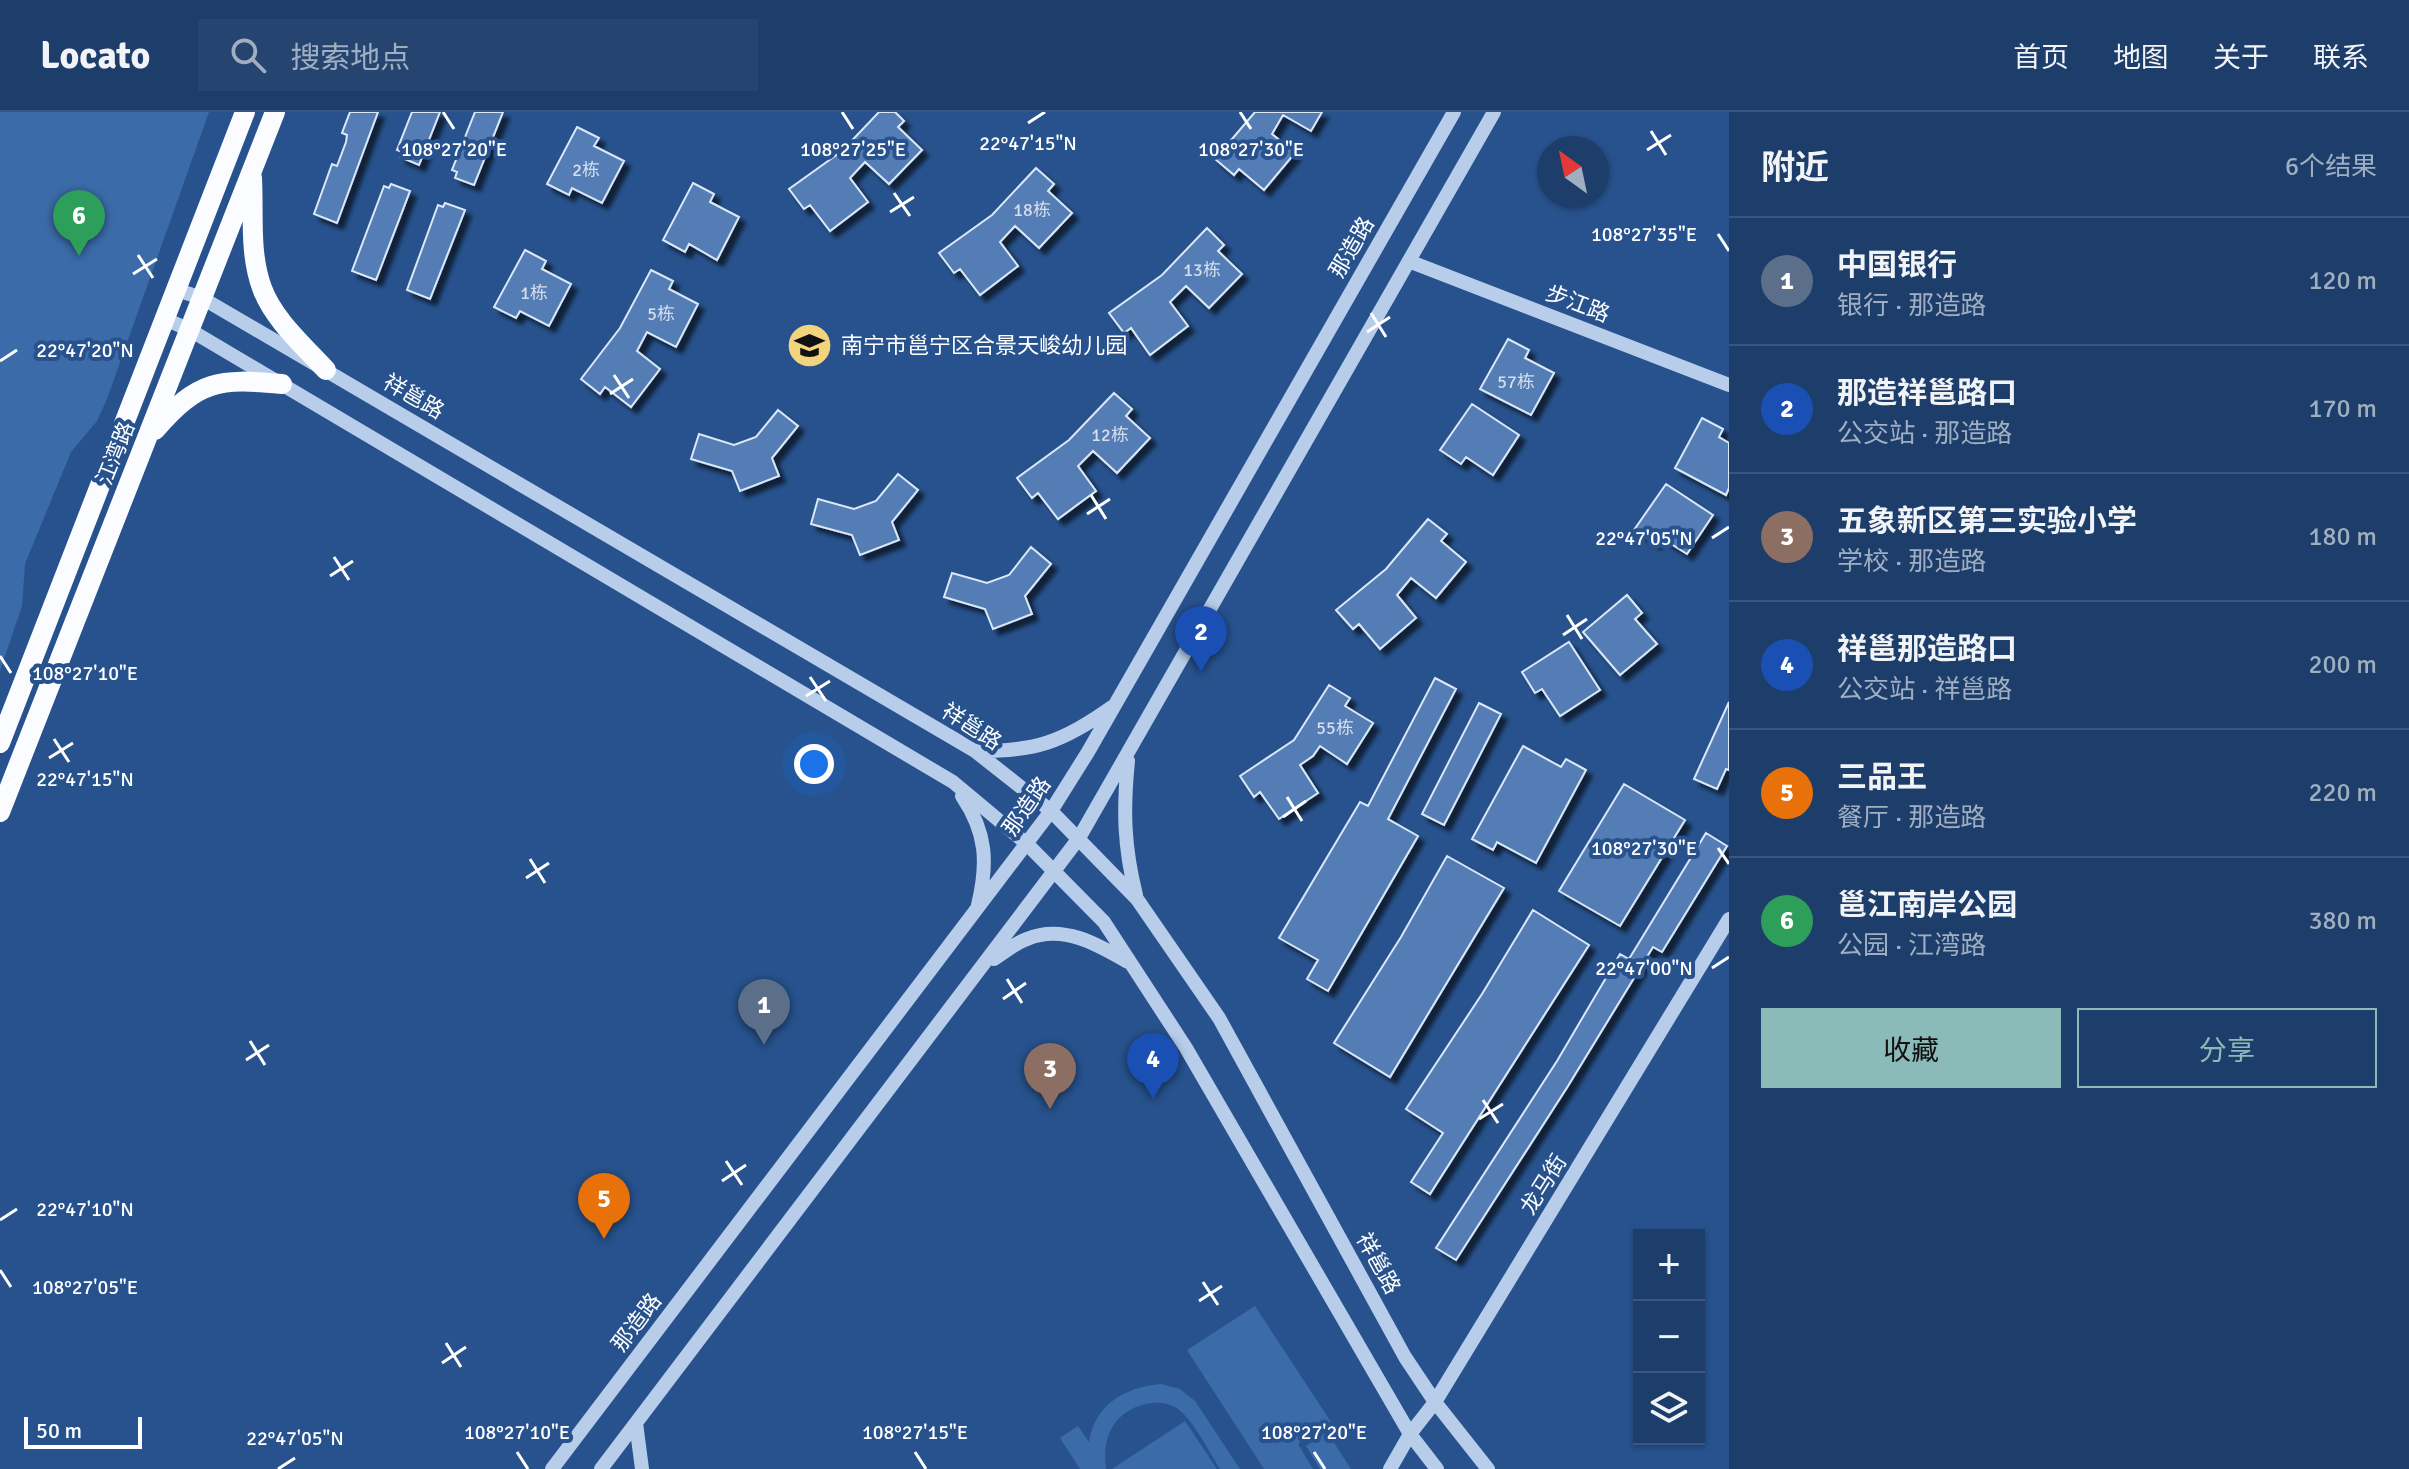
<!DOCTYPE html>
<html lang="zh">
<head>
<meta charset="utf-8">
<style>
  :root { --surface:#1d3e6a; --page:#254570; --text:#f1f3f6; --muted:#a0aec1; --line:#3b577e; --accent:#8bbbb9 }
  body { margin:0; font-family:Signika,"Noto Sans SC",sans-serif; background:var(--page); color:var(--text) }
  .controls { position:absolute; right:24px; bottom:24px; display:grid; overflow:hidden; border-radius:0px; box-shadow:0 2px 6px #0004 }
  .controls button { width:72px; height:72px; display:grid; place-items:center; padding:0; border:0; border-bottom:2px solid var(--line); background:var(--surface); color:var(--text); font:40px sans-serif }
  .compass { position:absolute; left:1537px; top:24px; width:72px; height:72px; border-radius:50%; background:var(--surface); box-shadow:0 2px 6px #0004; rotate:327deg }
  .scale { position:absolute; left:24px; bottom:20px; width:118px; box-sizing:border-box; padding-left:8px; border:4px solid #fff; border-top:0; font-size:22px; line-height:28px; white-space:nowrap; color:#fff; -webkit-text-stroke:6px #27528d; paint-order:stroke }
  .you { position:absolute; left:814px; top:652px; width:28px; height:28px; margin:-20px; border:6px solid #fff; border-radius:50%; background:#1a73e8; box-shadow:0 0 0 12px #1a73e833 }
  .badge { display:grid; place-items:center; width:52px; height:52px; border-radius:50%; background:var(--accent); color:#fff; font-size:26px; font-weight:700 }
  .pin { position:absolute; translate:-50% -66px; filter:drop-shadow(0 2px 4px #0008) }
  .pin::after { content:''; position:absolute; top:42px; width:28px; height:24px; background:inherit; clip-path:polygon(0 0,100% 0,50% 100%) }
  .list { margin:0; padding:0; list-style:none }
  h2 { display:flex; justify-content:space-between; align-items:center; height:104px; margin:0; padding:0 32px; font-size:34px }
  h2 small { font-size:26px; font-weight:400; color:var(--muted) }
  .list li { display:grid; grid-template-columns:52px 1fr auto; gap:24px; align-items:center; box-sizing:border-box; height:128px; padding:0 32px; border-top:2px solid var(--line) }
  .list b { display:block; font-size:30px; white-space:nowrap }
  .list p { margin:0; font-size:26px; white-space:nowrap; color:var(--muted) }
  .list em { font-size:26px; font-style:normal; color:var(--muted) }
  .actions { display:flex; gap:16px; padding:24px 32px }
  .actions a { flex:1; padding:18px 0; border:2px solid var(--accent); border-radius:0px; text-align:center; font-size:28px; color:var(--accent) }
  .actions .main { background:var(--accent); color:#111 }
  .icon { flex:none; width:44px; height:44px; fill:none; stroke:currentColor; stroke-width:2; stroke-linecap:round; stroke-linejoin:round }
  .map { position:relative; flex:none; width:1729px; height:1357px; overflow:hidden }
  header { display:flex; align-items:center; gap:48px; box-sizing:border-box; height:112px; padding:0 40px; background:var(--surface); border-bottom:2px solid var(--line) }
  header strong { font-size:38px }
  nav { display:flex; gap:44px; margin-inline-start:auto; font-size:28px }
  .search { width:560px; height:72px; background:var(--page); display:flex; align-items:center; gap:20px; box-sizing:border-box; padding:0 28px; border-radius:0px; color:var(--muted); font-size:30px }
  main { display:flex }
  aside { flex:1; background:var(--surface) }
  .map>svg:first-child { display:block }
  .green { fill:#3c6ba9 }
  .building { fill:#547db5; stroke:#dbe8f8; stroke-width:2; filter:url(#shadow) }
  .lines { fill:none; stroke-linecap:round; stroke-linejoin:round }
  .minor { stroke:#b7cdea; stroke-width:14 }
  .major { stroke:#fafcff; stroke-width:20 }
  .ticks { fill:none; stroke:#fff; stroke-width:3 }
  .labels { text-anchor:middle; stroke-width:8; stroke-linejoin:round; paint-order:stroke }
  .number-label { font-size:18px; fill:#d4deec }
  .street-label { font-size:22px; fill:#fff; stroke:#27528d }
  .poi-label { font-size:22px; fill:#fff; stroke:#27528d; text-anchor:start }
  .ticks-label { font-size:20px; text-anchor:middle; fill:#fff; stroke:#27528d; stroke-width:8; stroke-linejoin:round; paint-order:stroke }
</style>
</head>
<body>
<header>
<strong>Locato</strong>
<div class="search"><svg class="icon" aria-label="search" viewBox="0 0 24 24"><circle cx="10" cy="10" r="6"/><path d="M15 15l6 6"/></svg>搜索地点</div>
<nav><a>首页</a><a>地图</a><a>关于</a><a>联系</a></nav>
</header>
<main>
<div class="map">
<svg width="1729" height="1357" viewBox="0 0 1729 1357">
  <defs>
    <filter id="shadow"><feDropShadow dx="6" dy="6" stdDeviation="2" flood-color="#0009"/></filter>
  </defs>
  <rect width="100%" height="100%" fill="#27528d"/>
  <path class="green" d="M0,0H209L107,287L97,309L71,340L25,452L22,494L0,559Z
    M1255,1194L1331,1310L1298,1332L1313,1357H1264L1187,1238Z
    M1161,1272L1180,1277L1195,1289L1240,1357H1220C1209,1340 1192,1305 1175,1295C1155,1284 1124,1295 1113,1314C1105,1327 1104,1343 1106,1357H1080L1060,1326L1078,1314L1089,1330C1095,1292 1125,1275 1161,1272Z
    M1185,1309L1217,1357H1112Z
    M1327,1320L1351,1357H1320L1306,1334Z"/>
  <path class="building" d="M350,0H378L337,111L314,102L332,52L337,54L346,30L347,23L342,21Z
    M412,0H440L419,53L400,45L402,40L397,38Z
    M475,0H503L474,73L455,66L457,60L452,58Z
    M879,0H895L904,9L898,15L922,38L889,72L865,50L850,66L868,90L830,119L810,93L804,97L789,77L842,39Z
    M1255,0H1322L1311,19L1283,3L1272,22L1295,41L1264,78L1239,57L1234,63L1215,47Z
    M577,15L599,26L594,34L624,49L602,91L572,76L569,83L547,72Z
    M1036,56L1054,72L1048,79L1072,101L1039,136L1015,114L1000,130L1018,154L980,183L960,157L954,161L939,141L992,103Z
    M693,71L714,82L710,90L739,105L717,148L689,132L685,140L663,128Z
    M391,72L410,79L376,168L352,159L384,74L389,76Z
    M445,91L465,98L430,187L407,178L438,93L443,95Z
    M1207,116L1224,133L1218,139L1242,162L1209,196L1186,174L1170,190L1188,214L1150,243L1131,216L1124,221L1109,201L1162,163Z
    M525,138L546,149L542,157L571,172L549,214L520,199L516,206L494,195Z
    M651,158L673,169L669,177L698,192L676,235L647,220L637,239L660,257L631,295L605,275L600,282L581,267L620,216Z
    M1508,227L1529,238L1525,246L1554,261L1531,303L1480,277Z
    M1114,281L1132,297L1126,304L1150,326L1117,361L1093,339L1078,354L1096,379L1058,407L1038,381L1032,386L1017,366L1069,328Z
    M1472,292L1519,323L1493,363L1466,345L1461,352L1440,338Z
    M778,298L798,314L772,346L779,364L740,379L732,359L691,347L699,322L734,333L756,325Z
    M1702,306L1723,317L1719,325L1729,331V376L1726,383L1675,356Z
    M898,362L918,378L892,410L899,428L860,443L852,423L811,412L818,387L854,397L876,389Z
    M1666,372L1713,403L1687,442L1660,425L1655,431L1634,418Z
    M1428,407L1447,422L1441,429L1466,450L1436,486L1411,466L1397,483L1416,506L1380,537L1359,512L1353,517L1336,498L1386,457Z
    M1031,435L1051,452L1025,484L1032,502L993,517L985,497L944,485L952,461L987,471L1009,463Z
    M1627,483L1642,501L1635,507L1657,532L1620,563L1583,520Z
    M1569,530L1600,578L1560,604L1542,577L1535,581L1522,560Z
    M1435,566L1456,577L1388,707L1418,724L1328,879L1307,867L1318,848L1279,826L1360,690L1368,694Z
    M1329,573L1350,586L1345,594L1373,611L1347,652L1320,634L1313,644L1300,653L1318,681L1279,707L1260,680L1254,685L1240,664L1294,628Z
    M1729,590V658L1726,657L1717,677L1694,667Z
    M1479,591L1501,602L1444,713L1422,702Z
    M1523,634L1561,655L1566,647L1586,658L1536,751L1497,730L1493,738L1472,727Z
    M1624,672L1685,708L1620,814L1559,779Z
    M1706,721L1727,734L1662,840L1653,835L1568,974L1456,1148L1436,1136L1557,949L1620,842L1629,847Z
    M1447,744L1504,776L1390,965L1334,931L1401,825Z
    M1533,798L1589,833L1430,1082L1411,1070L1443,1021L1406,997L1482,882Z"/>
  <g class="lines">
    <path class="minor" d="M1411,150L1729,273
      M177,178L202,186L975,639L1051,699L1137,787L1219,906L1405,1245L1435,1290L1488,1357
      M165,207L190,218L953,670L1027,732L1104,810L1186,936L1410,1322L1437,1357
      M975,639C1035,640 1063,630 1112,595
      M1128,649C1123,698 1124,735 1136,783
      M962,684C987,721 988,751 978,793
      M994,847C1004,841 1015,831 1027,827C1063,812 1097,832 1128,850
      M636,1311L642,1357
      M552,1357L1051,699L1088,640L1454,0
      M601,1357L1079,726L1494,0
      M1390,1357L1410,1322L1435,1290L1729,807"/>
    <path class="major" d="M252,66C254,102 249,141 262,176C273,207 304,234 326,258
      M155,318C198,268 219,266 282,272
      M0,631L245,0
      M0,700L275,0"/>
  </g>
  <path class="ticks" d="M443,0L454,17M842,0L853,17M1240,0L1251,17M1028,11L1045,0M1651,19L1666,43M1647,38L1671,23M894,81L910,104M890,100L914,85M1718,122L1729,139M138,143L153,166M133,162L157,147M1371,201L1386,225M1367,220L1390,205M0,249L17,238M614,263L629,286M610,282L633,267M1091,383L1106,407M1087,402L1110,387M1712,426L1729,415M334,445L349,468M330,464L353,449M1567,503L1582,527M1563,523L1587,507M0,544L11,561M810,565L826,589M806,584L830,569M54,627L69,650M49,646L73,631M0,678L17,667M1287,685L1302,709M1283,705L1306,689M1718,736L1729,752M530,747L545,771M526,766L549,751M1712,856L1729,845M1007,867L1022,891M1003,887L1026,871M250,929L265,953M246,948L269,933M1483,988L1498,1011M1479,1007L1503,992M726,1049L742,1073M722,1069L746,1053M0,1108L17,1097M0,1158L11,1175M1203,1170L1218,1193M1199,1189L1222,1174M446,1231L461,1255M442,1251L466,1235M517,1340L528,1357M915,1340L926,1357M1314,1340L1325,1357M278,1357L295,1346"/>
  <defs>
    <symbol id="school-disc" viewBox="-11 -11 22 22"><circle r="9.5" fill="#f3d37c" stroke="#27528d"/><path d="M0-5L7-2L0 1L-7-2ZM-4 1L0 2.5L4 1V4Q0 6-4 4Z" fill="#111"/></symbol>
  </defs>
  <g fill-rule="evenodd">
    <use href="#school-disc" x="784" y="208" width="51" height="51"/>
  </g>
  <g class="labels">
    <g class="number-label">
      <text x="586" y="64">2栋</text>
      <text x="1032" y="104">18栋</text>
      <text x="1202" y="164">13栋</text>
      <text x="534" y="187">1栋</text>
      <text x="661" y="208">5栋</text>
      <text x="1516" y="276">57栋</text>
      <text x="1110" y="329">12栋</text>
      <text x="1335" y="622">55栋</text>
    </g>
    <g class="street-label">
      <text transform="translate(1351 135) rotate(-60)" y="8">那造路</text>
      <text transform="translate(1578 191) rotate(21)" y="8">步江路</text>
      <text transform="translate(414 284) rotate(30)" y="8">祥邕路</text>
      <text transform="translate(115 341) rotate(-68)" y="8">江湾路</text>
      <text transform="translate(972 614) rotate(33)" y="8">祥邕路</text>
      <text transform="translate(1026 694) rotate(-55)" y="8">那造路</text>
      <text transform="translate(1543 1072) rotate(-58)" y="8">龙马街</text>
      <text transform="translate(1379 1151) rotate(61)" y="8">祥邕路</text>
      <text transform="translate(636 1210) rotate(-53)" y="8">那造路</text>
    </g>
    <g class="poi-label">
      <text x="841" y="241">南宁市邕宁区合景天峻幼儿园</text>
    </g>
  </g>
  <g class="ticks-label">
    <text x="1028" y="38">22°47'15"N</text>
    <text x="454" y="44">108°27'20"E</text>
    <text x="853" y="44">108°27'25"E</text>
    <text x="1251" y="44">108°27'30"E</text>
    <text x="1644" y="129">108°27'35"E</text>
    <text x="85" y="245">22°47'20"N</text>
    <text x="1644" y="433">22°47'05"N</text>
    <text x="85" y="568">108°27'10"E</text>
    <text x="85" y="674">22°47'15"N</text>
    <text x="1644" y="743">108°27'30"E</text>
    <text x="1644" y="863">22°47'00"N</text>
    <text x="85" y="1104">22°47'10"N</text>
    <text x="85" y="1182">108°27'05"E</text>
    <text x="517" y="1327">108°27'10"E</text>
    <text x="915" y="1327">108°27'15"E</text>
    <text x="1314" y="1327">108°27'20"E</text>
    <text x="295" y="1333">22°47'05"N</text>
  </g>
</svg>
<div class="controls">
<button>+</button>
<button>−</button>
<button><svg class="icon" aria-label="layers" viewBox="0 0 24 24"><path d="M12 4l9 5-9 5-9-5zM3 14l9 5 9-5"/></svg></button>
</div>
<svg class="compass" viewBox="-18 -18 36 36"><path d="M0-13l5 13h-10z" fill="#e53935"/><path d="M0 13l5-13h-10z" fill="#a0aec1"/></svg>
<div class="scale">50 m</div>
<div class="you"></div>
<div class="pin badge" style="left:764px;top:933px;background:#5c6f8a">1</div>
<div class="pin badge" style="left:1201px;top:560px;background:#1a4fb4">2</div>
<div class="pin badge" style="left:1050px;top:997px;background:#8d6e63">3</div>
<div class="pin badge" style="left:1153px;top:987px;background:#1a4fb4">4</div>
<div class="pin badge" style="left:604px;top:1127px;background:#e8710a">5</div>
<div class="pin badge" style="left:79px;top:144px;background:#2e9e5b">6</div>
</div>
<aside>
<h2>附近<small>6个结果</small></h2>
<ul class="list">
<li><span class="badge" style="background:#5c6f8a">1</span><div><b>中国银行</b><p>银行 · 那造路</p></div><em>120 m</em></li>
<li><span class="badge" style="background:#1a4fb4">2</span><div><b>那造祥邕路口</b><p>公交站 · 那造路</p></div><em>170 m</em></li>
<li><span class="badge" style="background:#8d6e63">3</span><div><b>五象新区第三实验小学</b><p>学校 · 那造路</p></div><em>180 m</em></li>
<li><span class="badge" style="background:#1a4fb4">4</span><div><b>祥邕那造路口</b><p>公交站 · 祥邕路</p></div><em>200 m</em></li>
<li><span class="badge" style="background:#e8710a">5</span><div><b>三品王</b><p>餐厅 · 那造路</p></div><em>220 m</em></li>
<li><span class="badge" style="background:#2e9e5b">6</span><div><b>邕江南岸公园</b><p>公园 · 江湾路</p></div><em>380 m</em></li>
</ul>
<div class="actions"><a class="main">收藏</a><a>分享</a></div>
</aside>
</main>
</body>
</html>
